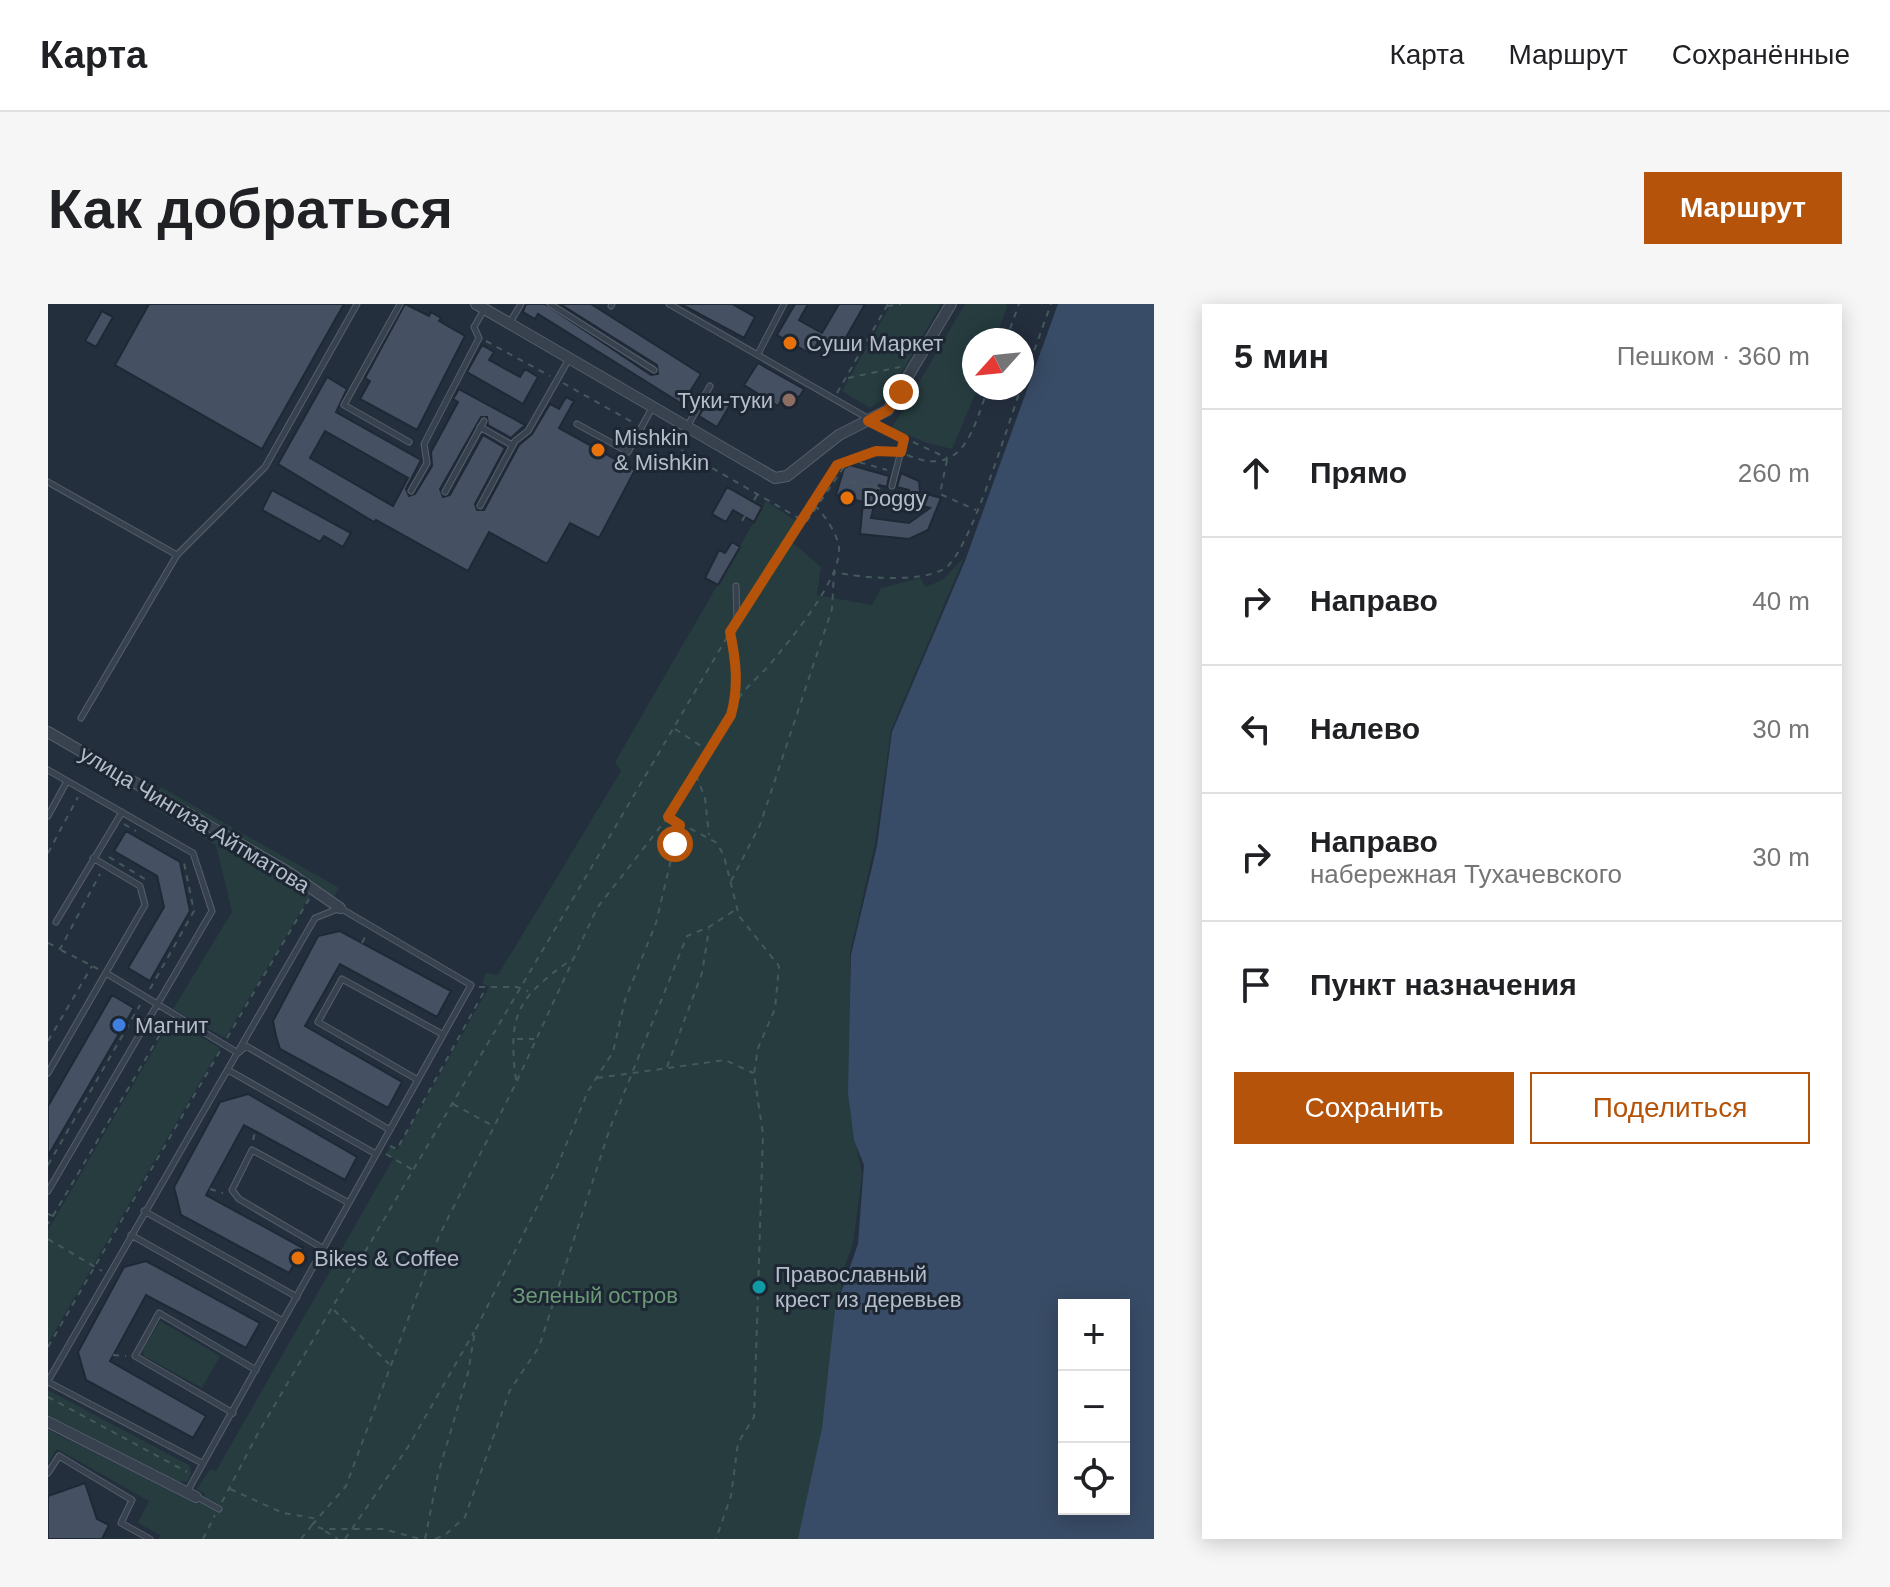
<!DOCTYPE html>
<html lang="ru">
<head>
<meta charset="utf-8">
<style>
  :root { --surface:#fff; --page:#f6f6f6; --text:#202124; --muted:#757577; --line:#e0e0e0; --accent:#b45309 }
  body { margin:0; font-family:Helvetica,sans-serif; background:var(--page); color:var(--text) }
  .controls { position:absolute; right:24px; bottom:24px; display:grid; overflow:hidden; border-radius:0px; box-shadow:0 4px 20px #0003 }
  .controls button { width:72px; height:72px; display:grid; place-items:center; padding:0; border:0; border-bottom:2px solid var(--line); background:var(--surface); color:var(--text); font:40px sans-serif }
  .compass { position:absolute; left:914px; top:24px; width:72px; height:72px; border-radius:50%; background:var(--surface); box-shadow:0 4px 20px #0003; rotate:243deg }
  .stop { position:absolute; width:24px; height:24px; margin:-18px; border:6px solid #b45309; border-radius:50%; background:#fff }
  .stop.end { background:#b45309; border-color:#fff; box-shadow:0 2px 8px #0008 }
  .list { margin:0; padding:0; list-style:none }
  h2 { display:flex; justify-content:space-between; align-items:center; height:104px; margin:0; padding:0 32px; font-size:34px }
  h2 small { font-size:26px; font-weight:400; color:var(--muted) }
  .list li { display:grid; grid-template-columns:52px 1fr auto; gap:24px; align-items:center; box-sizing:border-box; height:128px; padding:0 32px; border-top:2px solid var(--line) }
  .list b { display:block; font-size:30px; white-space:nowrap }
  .list p { margin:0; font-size:26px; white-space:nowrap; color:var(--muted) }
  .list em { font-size:26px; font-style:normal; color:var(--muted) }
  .actions { display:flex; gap:16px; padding:24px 32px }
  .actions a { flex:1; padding:18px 0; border:2px solid var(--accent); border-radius:0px; text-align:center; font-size:28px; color:var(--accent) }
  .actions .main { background:var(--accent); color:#fff }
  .icon { flex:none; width:44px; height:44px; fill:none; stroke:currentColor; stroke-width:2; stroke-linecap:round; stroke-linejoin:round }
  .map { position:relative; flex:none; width:1106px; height:1235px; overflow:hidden; border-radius:0px }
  header { display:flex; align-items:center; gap:48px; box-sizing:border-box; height:112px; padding:0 40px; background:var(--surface); border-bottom:2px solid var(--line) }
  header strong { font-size:38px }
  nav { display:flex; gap:44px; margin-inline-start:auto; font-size:28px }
  .intro { display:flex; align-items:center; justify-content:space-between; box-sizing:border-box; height:192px; padding:0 48px }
  h1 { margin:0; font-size:56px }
  .button { padding:20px 36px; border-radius:0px; background:var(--accent); color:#fff; font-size:28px; font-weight:700 }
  main { display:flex; gap:48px; padding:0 48px }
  aside { flex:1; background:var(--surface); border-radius:0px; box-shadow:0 4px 20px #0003 }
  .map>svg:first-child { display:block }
  .green { fill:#263c3f }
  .water { fill:#394c67; fill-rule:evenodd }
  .building { fill:#455162; stroke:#1f2835; stroke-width:2; fill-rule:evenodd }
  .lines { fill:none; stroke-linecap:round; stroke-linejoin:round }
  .lane-casing { stroke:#565f6c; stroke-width:7 }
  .street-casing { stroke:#565f6c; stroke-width:12 }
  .path { stroke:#44595c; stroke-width:2; stroke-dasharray:6 6; stroke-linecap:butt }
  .lane { stroke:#38414e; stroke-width:5 }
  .street { stroke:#38414e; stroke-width:10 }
  .route { stroke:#b45309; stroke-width:10 }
  .food-dot { fill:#e8710a; stroke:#1d2633; stroke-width:3 }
  .education-dot { fill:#8d6e63; stroke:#1d2633; stroke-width:3 }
  .shop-dot { fill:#3f7fe0; stroke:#1d2633; stroke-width:3 }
  .culture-dot { fill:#0f9aa8; stroke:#1d2633; stroke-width:3 }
  .labels { text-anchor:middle; stroke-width:6; stroke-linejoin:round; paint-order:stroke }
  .poi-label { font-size:22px; fill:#b4bcc9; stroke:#1d2633; text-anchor:start }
  .street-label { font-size:22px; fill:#b4bcc9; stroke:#1d2633 }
  .park-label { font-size:22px; fill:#6b9a76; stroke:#1d2633 }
</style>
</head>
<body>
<header>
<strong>Карта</strong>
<nav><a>Карта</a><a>Маршрут</a><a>Сохранённые</a></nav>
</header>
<div class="intro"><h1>Как добраться</h1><a class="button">Маршрут</a></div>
<main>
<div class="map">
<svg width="1106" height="1235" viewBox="0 0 1106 1235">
  <rect width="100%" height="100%" fill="#242f3e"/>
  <path class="green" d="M843,0H893L842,90L822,104L794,87Z
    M917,0H958L959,3L947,36H926V84H930L904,145L879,139L844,124Z
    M718,197L755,222L743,237L773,263L769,291L824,301L833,284L872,274L878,283L894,276L916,254L843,426L827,540L802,649V808L814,871L805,940L796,964C782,1054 775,1147 752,1235H111L112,1231L90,1219L101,1197L9,1145L0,1159V1126L152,1200L157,1190L149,1185L162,1165L168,1167L289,955L281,950L283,945L292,948L345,855L338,849L342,843L349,846L441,683L434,679L438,669L450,671L573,467L567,458Z
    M113,483L291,584L284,596L264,589L177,734L125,705L184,608L168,541L102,502Z
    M123,716L172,744L0,1039V926Z
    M112,1017L172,1052L154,1084L96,1052L95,1045Z
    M0,1086L141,1161L143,1168L140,1177L130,1178L0,1111Z"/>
  <path class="water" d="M1010,0H1106V1235H750L774,1124L787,1006L810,940L816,861L806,836L800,789L803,651L829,542L844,428L917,257ZM1016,1001H1076V1205H1016Z"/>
  <path class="building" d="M101,0H296L214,145L67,61Z
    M357,0L381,12L383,8L393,14L391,17L417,32L369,126L312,95L322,77L317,74Z
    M478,0H497L603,71L610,70L609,61L512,0H543L653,70L634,100L490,10L487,15L475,8Z
    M633,0H684L707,13L696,34Z
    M747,0H760L751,16L774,29L791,0H817L789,49L770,38L763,50L729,31Z
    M54,7L65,13L48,43L37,37Z
    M434,41L446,48L441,56L472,73L477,65L490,73L475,100L419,68Z
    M710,59L756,85L752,92L744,95L741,102L733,97L730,102L696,81Z
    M279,73L299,85L288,108L373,156L358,185L361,192L367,190L384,162L383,148L410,98L405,95L411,85L477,121L463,134L440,121L439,113H433L392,185L395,193L402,191L435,131L457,144L427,200L429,206H436L471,141L484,130L502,100L511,105L518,93L526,97L511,124L587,166L551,234L522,219L499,260L441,228L420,267L328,216L326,218L230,160ZM277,127L360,174L345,202L262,154Z
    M664,90L682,101L669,123L651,112Z
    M802,161L841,172L839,183L831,181L823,214L861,219L882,204L858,197L861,186L849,183L853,169L871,177L872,188L893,194L880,226L861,235L812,230L815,198L788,191L796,164Z
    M679,183L714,203L706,218L685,206L678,218L664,210Z
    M224,186L303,229L295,243L276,232L272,238L214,206Z
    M684,238L692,243L670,281L657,274L671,246L677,249Z
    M78,527L132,558L142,607L102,677L80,664L116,603L109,572L66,547Z
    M292,627L403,687L389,713L292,660L257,722L354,778L340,804L232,745L228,732L225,717L270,632Z
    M64,691L86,704L0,852V802Z
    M200,790L309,853L297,876L196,821L158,891L255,944L241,969L133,911L126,883L172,798Z
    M98,957L212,1019L198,1044L98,991L62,1057L158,1112L145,1134L38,1076L30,1048L76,963Z
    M37,1179L49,1215L61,1221L54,1235H0V1192Z"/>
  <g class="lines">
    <defs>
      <path id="lane" d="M352,0L296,101L361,138
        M502,0L606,66
        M621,0L856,135L844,182
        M563,2L564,0
        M461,20L473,0
        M711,48L736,0
        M529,120L580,148L604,104
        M432,123L464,141
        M639,123L662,82
        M0,178L129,251
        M363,187L379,159L376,140L431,34L426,23L436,6
        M397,188L436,117
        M432,202L467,137L480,127L521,55
        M688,282L689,315
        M33,414L129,251L217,163L309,0
        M0,466L145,549L164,607L0,887
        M0,512L19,477
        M8,618L74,508
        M58,669L190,749L198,742L342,826
        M180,766L328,850
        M0,769L97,601L92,582L45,554
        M370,776L270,718L294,675L394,730
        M96,907L249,993
        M83,931L235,1017
        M276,945L191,895L184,886L204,846L301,899
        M0,1077L267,614L292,604L423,681L139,1188
        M0,1078L154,1159
        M185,1109L87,1052L111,1009L208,1066
        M0,1169L11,1152L84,1196L73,1219L102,1235
        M149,1193L171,1205"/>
      <path id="street" d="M428,0L727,174L739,172L791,131L840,106L903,0
        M0,428L240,568L292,604
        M0,1118L148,1193"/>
    </defs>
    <use href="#lane" class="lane-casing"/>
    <use href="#street" class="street-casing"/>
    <path class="path" d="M839,2L853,0
      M958,36L971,0
      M438,37L502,72
      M800,74L852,63
      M515,79L586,119
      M974,80L1003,0
      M789,89L840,0
      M602,128L754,216L759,217L798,160L807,157L839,166
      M865,138L899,154
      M859,151C915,175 925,126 940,84
      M899,156L892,190L928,206
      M803,178L834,185
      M694,217L709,191
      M698,300L789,161L816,149L845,147
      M682,329L687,352L688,390
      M627,425L661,447
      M648,471L657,494L661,531
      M621,513L669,539L676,552L691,612L731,662L727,705L710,744L706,770L715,830L706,1113L690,1139L683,1192L668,1235
      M76,520L88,527
      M0,549L30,493
      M61,553L100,577
      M683,577L712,521L784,305L786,268C814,274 871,279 896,265C921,251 961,117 973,84
      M0,639L12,645L52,570
      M314,639L319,629
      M13,646L50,665
      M431,683H469L480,687
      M102,685L146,607L135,554
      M179,734L261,595
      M469,735H486
      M0,737L44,662
      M619,763L654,669L661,625
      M549,774L677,756L705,769
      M468,776C459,708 471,693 524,655
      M405,800L445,822
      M205,836L207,828
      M342,842L349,845L438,684
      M338,850L365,866
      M0,861L92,701
      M162,885L175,889
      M0,910L5,912L0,920
      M5,912L120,717
      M0,935L54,967
      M286,1006L341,1060
      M0,1043L172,747
      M65,1051L78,1052
      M0,1093L139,1168
      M182,1185L235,1209L270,1215
      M174,1198L209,1131L685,323
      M264,1221L298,1182L391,932L468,779L549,604L620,513L683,411C690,387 707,378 723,359C743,335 794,274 791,243C789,229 776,210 766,201
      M277,1227L290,1235
      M155,1235L167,1211
      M253,1235L264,1221L275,1225H335L372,1235
      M297,1235L360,1143L426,1028
      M377,1235L390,1170L420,1069L427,1027L509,863L540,787L565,748L577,696L608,619L631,522
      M387,1235L397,1231L417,1213L462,1086L491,1043L562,824L639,632L661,623L687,606"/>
    <use href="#lane" class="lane"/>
    <use href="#street" class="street"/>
  </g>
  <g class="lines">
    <path class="route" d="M627,540L632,521L620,513L683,411C691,383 688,356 682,328L789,161L828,147L853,148L856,135L820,117L840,106L853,88"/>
  </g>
  <g class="food-dot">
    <circle cx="742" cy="39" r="8"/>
    <circle cx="550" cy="146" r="8"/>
    <circle cx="799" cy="194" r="8"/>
    <circle cx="250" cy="954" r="8"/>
  </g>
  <circle class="education-dot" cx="741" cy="96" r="8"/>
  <circle class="shop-dot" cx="71" cy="721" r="8"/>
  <circle class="culture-dot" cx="711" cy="983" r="8"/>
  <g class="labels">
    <g class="poi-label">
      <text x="758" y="47">Суши Маркет</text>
      <text x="725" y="104" text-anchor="end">Туки-туки</text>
      <text x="566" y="141">Mishkin<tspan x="566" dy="25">&amp; Mishkin</tspan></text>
      <text x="815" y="202">Doggy</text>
      <text x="87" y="729">Магнит</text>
      <text x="266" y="962">Bikes &amp; Coffee</text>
      <text x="727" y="978">Православный<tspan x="727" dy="25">крест из деревьев</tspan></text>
    </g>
    <g class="street-label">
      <text transform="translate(147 515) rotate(31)" y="8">улица Чингиза Айтматова</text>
    </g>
    <g class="park-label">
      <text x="547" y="999">Зеленый остров</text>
    </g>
  </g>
</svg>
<div class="controls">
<button>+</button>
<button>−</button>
<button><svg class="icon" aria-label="locate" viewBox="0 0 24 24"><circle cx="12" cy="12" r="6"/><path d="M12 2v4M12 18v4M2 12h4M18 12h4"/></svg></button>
</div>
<svg class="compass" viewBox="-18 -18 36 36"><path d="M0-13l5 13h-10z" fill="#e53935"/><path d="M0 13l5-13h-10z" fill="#757577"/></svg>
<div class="stop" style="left:627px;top:540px"></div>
<div class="stop end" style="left:853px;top:88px"></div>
</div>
<aside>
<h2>5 мин<small>Пешком · 360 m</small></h2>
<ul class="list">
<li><svg class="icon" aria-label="ahead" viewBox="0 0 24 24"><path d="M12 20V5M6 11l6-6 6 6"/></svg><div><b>Прямо</b></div><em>260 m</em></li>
<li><svg class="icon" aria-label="right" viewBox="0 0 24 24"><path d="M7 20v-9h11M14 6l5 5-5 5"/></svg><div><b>Направо</b></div><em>40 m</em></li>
<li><svg class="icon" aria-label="left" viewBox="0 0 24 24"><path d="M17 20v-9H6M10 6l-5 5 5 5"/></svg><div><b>Налево</b></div><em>30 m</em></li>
<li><svg class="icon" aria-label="right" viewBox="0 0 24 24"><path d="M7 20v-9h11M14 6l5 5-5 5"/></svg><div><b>Направо</b><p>набережная Тухачевского</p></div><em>30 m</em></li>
<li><svg class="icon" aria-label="arrive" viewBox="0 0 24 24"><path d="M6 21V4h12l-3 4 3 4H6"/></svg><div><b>Пункт назначения</b></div></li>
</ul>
<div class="actions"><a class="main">Сохранить</a><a>Поделиться</a></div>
</aside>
</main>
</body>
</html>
